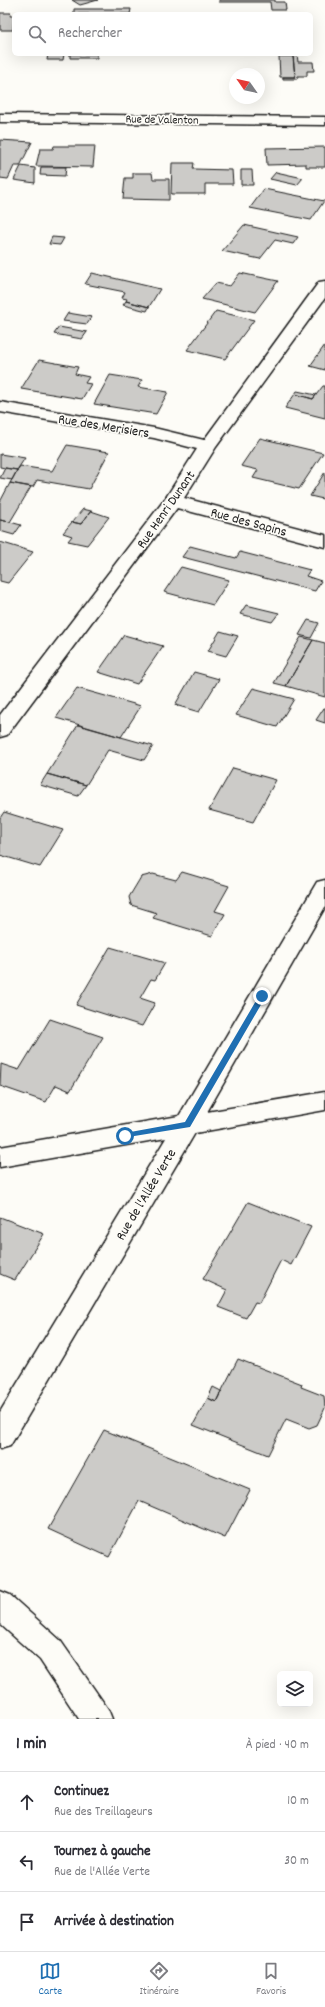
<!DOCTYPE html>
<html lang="fr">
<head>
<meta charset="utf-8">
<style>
  :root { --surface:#fff; --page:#f2f2f3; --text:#2b2b33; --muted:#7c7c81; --line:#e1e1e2; --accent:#1f6fb2 }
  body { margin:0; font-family:Dekko,sans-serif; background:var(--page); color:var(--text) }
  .controls { position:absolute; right:12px; bottom:12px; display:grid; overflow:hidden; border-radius:6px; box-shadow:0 4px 16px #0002 }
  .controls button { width:36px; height:36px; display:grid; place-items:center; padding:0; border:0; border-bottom:1px solid var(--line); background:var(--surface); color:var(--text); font:20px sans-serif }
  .compass { position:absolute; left:229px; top:68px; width:36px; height:36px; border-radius:50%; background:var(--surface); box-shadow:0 4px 16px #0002; rotate:304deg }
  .stop { position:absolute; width:12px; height:12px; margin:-9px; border:3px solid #1f6fb2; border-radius:50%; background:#fff }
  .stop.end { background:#1f6fb2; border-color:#fff; box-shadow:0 1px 4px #0008 }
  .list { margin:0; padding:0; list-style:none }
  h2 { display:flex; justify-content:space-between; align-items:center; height:52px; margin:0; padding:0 16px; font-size:17px }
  h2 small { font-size:13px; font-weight:400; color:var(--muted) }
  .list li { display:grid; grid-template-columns:26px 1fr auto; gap:12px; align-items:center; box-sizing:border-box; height:60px; padding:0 16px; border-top:1px solid var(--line) }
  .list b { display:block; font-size:15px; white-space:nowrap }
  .list p { margin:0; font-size:13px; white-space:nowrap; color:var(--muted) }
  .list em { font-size:13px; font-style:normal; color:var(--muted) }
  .icon { flex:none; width:22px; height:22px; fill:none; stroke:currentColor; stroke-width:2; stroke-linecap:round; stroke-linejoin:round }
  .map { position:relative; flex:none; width:325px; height:1719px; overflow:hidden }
  .search { position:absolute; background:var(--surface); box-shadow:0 4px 16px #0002; left:12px; right:12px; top:12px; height:44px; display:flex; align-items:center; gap:10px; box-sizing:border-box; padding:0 14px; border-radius:6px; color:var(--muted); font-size:15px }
  .sheet { height:232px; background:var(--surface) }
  nav { display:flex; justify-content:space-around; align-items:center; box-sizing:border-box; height:56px; border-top:1px solid var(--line); background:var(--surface); font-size:11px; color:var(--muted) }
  nav a { display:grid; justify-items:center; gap:2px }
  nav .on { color:var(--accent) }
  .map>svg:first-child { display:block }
  .building { fill:#cccbc8; stroke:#1c1c1c }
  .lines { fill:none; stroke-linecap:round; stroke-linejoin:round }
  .minor-casing { stroke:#1c1c1c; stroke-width:3 }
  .minor { fill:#fdfcf7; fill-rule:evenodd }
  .route { fill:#1f6fb2 }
  .labels { text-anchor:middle; stroke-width:3.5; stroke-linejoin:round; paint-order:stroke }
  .far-street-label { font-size:12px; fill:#1c1c1c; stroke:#fdfcf7 }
  .street-label { font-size:14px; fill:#1c1c1c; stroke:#fdfcf7 }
</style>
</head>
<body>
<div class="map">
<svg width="325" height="1719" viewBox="0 0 325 1719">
  <rect width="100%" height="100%" fill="#fdfcf7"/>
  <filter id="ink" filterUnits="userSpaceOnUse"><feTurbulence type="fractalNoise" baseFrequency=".025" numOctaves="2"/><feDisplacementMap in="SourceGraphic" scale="8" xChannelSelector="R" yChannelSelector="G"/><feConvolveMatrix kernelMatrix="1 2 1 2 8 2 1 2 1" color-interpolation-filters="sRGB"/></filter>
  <g filter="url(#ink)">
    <path class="building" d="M72,0H98L80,5Z
      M219,0H275V2H285L286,10H271L270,2H219Z
      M74,9H131L130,14H74Z
      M0,13H11L10,16H14L13,30H0Z
      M48,54H64L63,60H47Z
      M70,54H97V58H70Z
      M280,54H297L298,62H313L314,71H307V76H298L297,79H283V77H295L293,56H281Z
      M279,56H293L295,77H280Z
      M0,140L32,142L20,166H14L8,179L0,178Z
      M54,146H95L93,167L36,166L40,149H53Z
      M325,147V167H306V164L267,165L266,148Z
      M172,163H194L193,169L232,170L233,184H205V194H171Z
      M21,166L35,168V183L14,180Z
      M41,167H66L65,176L40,175Z
      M241,170H252L253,185H241Z
      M276,172L303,178L297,185L270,179Z
      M133,173H152L153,179H169V200L123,199L125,178H133Z
      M264,189L324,201L311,220L250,208Z
      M244,225L298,237L293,244L275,240L260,259L222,251Z
      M52,237L64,238L60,245L49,244Z
      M92,273L160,289L149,307L126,301L127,299L122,298L125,292L85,284Z
      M240,273L278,281L255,312L202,299L216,283L230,286Z
      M126,301L149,307L147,311L123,305Z
      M216,311L254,320L225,359L187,350Z
      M68,313L92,317L87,324L63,321Z
      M59,327L87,332L82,339L54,334Z
      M325,345V370L310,366Z
      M39,360L78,367L75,374L89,377L85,383L91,384L82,399L21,389Z
      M110,375L142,380L138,387L168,392L156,414L94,404Z
      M323,386H325V418L285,408L295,394L313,399Z
      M297,391L316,395L313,399L295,394Z
      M260,438L323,453L299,489L253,478L258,470L241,466Z
      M67,445L109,452L89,489L37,480L33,487L10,483L20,466L52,471Z
      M0,454L25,458L17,470L5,468L0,467Z
      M5,468L17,470L12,480L0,478Z
      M325,472V497L323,499L310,496Z
      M10,483L31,487L10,522L0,520V502Z
      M83,509L91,511L81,524L72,522Z
      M91,511L109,517L87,545L68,541L72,536L63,533L72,522L81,524Z
      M0,520L10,522L21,525L14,535L0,531Z
      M0,542L33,552L8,583L0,581Z
      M190,546L236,558L240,552L310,570L306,576L321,581L315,591L182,557Z
      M181,567L229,580L213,605L164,592Z
      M246,605L279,613L272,622L240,614Z
      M308,620L319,623L311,638L299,635Z
      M220,631L238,636L226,656L208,651Z
      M124,635L163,646L137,684L98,672Z
      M301,637L313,640L286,686L274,683Z
      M313,640L325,643V697L286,686Z
      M194,672L219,679L199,712L175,705Z
      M77,688L141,706L121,737L56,718Z
      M253,688L294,699L277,727L236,715Z
      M324,708H325V723L316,720Z
      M78,725L121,737L153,746L144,760L108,750L86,785L47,774Z
      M233,768L276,780L253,822L209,810Z
      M47,774L86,785L78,796L40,785Z
      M4,812L63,830L40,867L0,855V818Z
      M182,872L229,886L215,911L225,914L212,936L153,918L157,913L131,905L129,897L141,877L153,874L176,880Z
      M110,947L165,963L155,980L151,979L140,998L155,1003L142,1026L76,1005Z
      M50,1019L103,1037L70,1091L56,1085L46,1102L0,1086L1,1064L19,1070Z
      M248,1202L311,1227L291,1265L281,1260L259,1303L255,1302L246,1318L218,1307L227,1290L203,1279Z
      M0,1217L44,1234L15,1280L0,1274Z
      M238,1359L302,1384L301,1387L324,1396L325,1408L317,1425L309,1428L286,1419L268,1455L193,1425L208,1398L216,1402Z
      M213,1387L221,1391L216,1402L208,1398Z
      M104,1430L250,1490L225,1538L139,1501L109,1557L48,1529Z"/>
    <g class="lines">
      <defs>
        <path id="minor" d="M0,114L325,117V125L0,122Z
          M325,281V298L216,447L184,498L325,535V547L177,508L7,735L0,737V715L165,499L197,449L154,438L0,412V402L154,428L204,440L319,282Z
          M325,880V907L207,1112L325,1092V1110L195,1133L10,1446L0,1449V1412L166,1138L0,1167V1147L179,1116L317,882Z
          M0,1591L10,1595L60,1640L108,1709L112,1719H79L40,1660L0,1624Z"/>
      </defs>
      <use href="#minor" class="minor-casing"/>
      <use href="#minor" class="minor"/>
    </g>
  </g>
  <path class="route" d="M262,993L266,996L190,1127L122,1138L121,1136L125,1133L185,1122L260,994Z"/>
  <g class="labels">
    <g class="far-street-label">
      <text transform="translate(162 119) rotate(1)" y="4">Rue de Valenton</text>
    </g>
    <g class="street-label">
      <text transform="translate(104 425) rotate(9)" y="5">Rue des Merisiers</text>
      <text transform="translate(165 509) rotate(-55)" y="5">Rue Henri Dunant</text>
      <text transform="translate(249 521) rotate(15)" y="5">Rue des Sapins</text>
      <text transform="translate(145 1194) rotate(-59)" y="5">Rue de l'Allée Verte</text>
    </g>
  </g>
</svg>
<div class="controls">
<button><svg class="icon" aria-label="layers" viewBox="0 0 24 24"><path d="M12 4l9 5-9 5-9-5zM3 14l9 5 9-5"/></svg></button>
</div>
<svg class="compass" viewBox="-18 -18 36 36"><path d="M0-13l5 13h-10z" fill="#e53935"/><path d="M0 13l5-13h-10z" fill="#7c7c81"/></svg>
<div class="stop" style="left:125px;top:1136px"></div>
<div class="stop end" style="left:262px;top:996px"></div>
<div class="search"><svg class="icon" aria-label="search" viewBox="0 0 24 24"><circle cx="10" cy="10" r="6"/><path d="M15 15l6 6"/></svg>Rechercher</div>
</div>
<section class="sheet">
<h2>1 min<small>À pied · 40 m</small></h2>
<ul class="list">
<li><svg class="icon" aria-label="ahead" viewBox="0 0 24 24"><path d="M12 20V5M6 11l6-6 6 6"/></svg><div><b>Continuez</b><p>Rue des Treillageurs</p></div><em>10 m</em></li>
<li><svg class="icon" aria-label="left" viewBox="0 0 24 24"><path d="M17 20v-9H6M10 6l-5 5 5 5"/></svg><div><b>Tournez à gauche</b><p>Rue de l'Allée Verte</p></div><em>30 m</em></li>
<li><svg class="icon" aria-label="arrive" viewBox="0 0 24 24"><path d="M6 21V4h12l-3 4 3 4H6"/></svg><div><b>Arrivée à destination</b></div></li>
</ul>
</section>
<nav>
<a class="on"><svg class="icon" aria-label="map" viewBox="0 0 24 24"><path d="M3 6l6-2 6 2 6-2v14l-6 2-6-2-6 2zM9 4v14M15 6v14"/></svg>Carte</a>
<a><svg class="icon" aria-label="directions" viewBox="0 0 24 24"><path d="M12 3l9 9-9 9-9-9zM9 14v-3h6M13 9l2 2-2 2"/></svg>Itinéraire</a>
<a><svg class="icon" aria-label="saved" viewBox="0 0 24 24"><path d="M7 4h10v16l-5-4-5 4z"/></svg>Favoris</a>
</nav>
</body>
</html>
